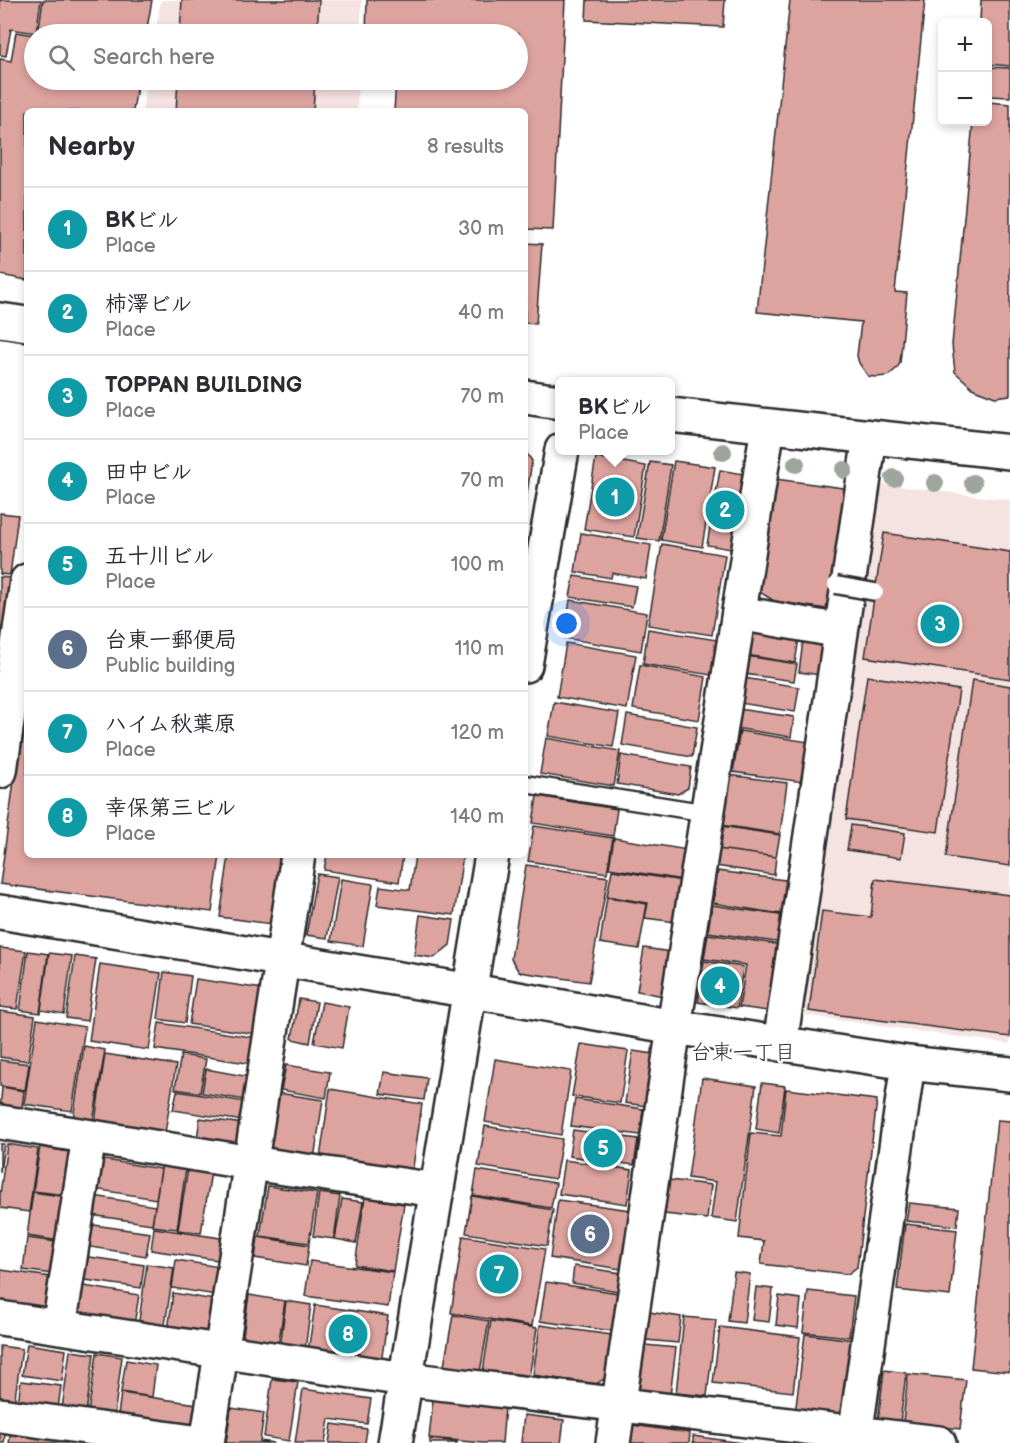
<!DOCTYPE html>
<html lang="en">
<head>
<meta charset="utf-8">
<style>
  :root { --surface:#fff; --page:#f7f7f7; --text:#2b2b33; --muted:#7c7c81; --line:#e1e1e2; --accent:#1a73e8 }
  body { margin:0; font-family:"Balsamiq Sans","Klee One",sans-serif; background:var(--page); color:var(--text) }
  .controls { position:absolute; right:18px; top:18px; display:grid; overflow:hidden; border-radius:9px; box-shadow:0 3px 9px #0003 }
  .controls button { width:54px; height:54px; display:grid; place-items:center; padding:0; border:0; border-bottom:2px solid var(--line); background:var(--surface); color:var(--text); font:30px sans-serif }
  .you { position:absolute; left:567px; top:624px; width:21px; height:21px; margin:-15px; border:4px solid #fff; border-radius:50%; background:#1a73e8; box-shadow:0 0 0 9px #1a73e833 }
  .badge { display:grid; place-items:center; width:39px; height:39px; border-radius:50%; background:var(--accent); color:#fff; font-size:20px; font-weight:700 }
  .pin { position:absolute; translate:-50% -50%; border:3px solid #fff; box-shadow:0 2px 6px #0006 }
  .popup { position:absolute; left:555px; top:377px; width:120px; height:78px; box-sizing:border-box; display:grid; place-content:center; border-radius:9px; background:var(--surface); filter:drop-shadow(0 2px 4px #0005); font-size:20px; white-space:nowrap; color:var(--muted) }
  .popup b { font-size:22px; color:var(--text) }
  .popup::after { content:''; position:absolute; left:50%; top:100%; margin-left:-12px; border:12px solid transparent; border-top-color:var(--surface) }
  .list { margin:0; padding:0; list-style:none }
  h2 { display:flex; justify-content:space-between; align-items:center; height:78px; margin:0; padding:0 24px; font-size:26px }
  h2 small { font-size:20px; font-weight:400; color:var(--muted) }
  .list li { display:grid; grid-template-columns:39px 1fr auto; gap:18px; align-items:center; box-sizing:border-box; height:84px; padding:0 24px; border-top:2px solid var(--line) }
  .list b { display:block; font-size:22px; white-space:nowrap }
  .list p { margin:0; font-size:20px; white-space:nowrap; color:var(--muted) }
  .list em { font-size:20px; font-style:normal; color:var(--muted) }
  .icon { flex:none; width:33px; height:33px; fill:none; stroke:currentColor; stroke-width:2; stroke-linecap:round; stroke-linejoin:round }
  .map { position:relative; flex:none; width:1010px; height:1443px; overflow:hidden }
  .search { position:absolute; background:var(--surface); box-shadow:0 3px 9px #0003; left:24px; top:24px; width:504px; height:66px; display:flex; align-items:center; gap:15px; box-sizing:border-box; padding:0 21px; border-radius:33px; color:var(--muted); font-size:22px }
  .panel { position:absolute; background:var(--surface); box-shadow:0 3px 9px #0003; left:24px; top:108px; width:504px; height:750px; border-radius:9px }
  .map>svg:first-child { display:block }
  .built { fill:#f5e3e2 }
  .building { fill:#dda39f; stroke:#2b2b2b; stroke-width:1.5 }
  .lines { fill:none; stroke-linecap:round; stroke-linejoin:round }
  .service-casing { stroke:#2b2b2b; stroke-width:21 }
  .minor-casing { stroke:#2b2b2b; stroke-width:38 }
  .tertiary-casing { stroke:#2b2b2b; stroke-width:38 }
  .service { stroke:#fff; stroke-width:16 }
  .minor { stroke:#fff; stroke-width:33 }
  .tertiary { stroke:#fff; stroke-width:33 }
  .service-bridge-casing { stroke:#2b2b2b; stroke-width:21; stroke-linecap:butt }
  .service-bridge { stroke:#fff; stroke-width:16 }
  .tree { fill:#9ea59d }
  .labels { text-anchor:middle; stroke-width:5; stroke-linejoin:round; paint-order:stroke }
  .neighbourhood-label { font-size:21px; fill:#2b2b2b; stroke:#fff }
</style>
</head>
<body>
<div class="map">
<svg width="1010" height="1443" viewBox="0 0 1010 1443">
  <rect width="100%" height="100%" fill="#fff"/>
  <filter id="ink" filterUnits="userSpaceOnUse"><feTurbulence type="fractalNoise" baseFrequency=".0167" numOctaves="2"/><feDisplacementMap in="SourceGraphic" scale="12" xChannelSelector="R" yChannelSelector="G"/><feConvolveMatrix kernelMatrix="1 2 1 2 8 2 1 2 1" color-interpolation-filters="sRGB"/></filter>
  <g filter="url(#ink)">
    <path class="built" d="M161,0H362L360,34H155Z
      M148,80H358L357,111H142Z
      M873,483L1010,500V1044L795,1014Z"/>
    <path class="building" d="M0,0H41L36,33L11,29L6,56L0,55Z
      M43,0H152L146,34H38Z
      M182,0H319L317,34H180Z
      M367,0H565L553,230L525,229V111H394L396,81L363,80H518V34H366Z
      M587,0H725L723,27L586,20Z
      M790,0H925L895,292L907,293L900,363L897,368L888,376L875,377L868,376L859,363L857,356L861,322L757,312Z
      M981,0H1010V66L988,64V22H980Z
      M16,32L34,35V80H138L133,111H27V280L0,275V59L11,61Z
      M988,67L1010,68V97L988,96Z
      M178,80H315L313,111H176Z
      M988,102L1010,104V395L995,397L974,389L955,372L952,345L973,122H988Z
      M525,243L542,244L536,324L525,323Z
      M525,451L532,461L525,506Z
      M596,457L646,466L634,537L584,529Z
      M674,461L715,467L702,547L661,540Z
      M650,462L671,465L659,541L637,538Z
      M720,470L743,474L731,549L707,545Z
      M775,479L851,489L833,610L774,601L758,591Z
      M0,513L18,515L10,575L0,574Z
      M581,533L651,545L646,579L612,573L611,578L575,572Z
      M884,533L1010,552V679L865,657Z
      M662,544L725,555L712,635L648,625Z
      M574,576L636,586L632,607L570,597Z
      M0,577L10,578L0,648Z
      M570,600L647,613L641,651L564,638Z
      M648,629L717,640L711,675L643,664Z
      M750,631L799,638L795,663L746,655Z
      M803,641L825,645L821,675L799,672Z
      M566,643L636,655L627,709L557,697Z
      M746,656L797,664L794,681L744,674Z
      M640,665L706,677L699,720L633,709Z
      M867,676L959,690L938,832L846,819Z
      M744,678L799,687L795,712L740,703Z
      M972,680L1010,686V866L946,857Z
      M27,685V855H220L212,912L0,884Z
      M554,702L619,713L613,747L548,736Z
      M738,709L794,717L791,737L735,728Z
      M627,715L697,727L692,757L622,745Z
      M740,731L809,742L803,782L733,772Z
      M546,738L620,751L614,786L540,774Z
      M621,755L691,767L688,788L678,794L617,784Z
      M729,775L787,783L780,834L721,825Z
      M537,796L617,809L613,836L533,823Z
      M851,825L905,833L901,858L847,850Z
      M534,826L613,838L607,873L528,861Z
      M721,826L780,835L776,857L718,849Z
      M614,838L688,850L683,880L609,868Z
      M718,849L776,857L774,875L716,866Z
      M229,855H281L272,924L220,917Z
      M327,855H403L399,882L324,870Z
      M415,855H463L454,915L377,905L380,886L410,890Z
      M526,865L608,877L589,982L519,972L511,959Z
      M612,870L683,881L676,922L645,918L648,903L607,896Z
      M718,871L792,881L787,915L713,903Z
      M317,874L338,877L327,938L306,935Z
      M341,879L373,884L363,946L331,941Z
      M875,879L1010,895V1037L809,1011L822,911L871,917Z
      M607,897L647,904L639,949L600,943Z
      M712,905L786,916L783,943L708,932Z
      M420,915L454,920L450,945L434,958L414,955Z
      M708,934L783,945L768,1011L739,1007L746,965L704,959Z
      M0,948L26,951L17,1009L0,1007Z
      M644,948L671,952L664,996L637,991Z
      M28,951L48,954L40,1013L20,1010Z
      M49,953L72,956L64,1014L41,1010Z
      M75,956L96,959L87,1021L66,1018Z
      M704,961L743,967L737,1008L698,1002Z
      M100,964L161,973L149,1050L89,1041Z
      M164,972L191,976L185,1023L158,1019Z
      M196,979L263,989L256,1034L189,1024Z
      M299,999L317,1002L310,1043L292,1039Z
      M322,1002L349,1007L342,1048L314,1043Z
      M0,1011L35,1016L28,1061L0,1057Z
      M37,1019L85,1027L72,1111L24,1104Z
      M159,1023L258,1038L253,1064L155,1049Z
      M581,1044L628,1051L620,1103L572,1096Z
      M84,1046L105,1050L93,1122L73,1119Z
      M633,1051L654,1054L646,1106L625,1103Z
      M105,1054L176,1065L165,1133L95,1122Z
      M181,1055L206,1059L200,1093L175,1089Z
      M495,1059L571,1071L561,1135L485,1122Z
      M0,1060L29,1064L25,1090L0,1086Z
      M286,1065L330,1072L326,1098L281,1090Z
      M206,1069L250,1077L246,1100L202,1093Z
      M384,1072L427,1078L424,1100L380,1094Z
      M702,1078L756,1086L737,1222L711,1218L716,1182L688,1178Z
      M762,1083L785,1086L779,1133L756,1129Z
      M2,1087L24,1091L21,1114L0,1111Z
      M330,1089L422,1104L413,1167L410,1171L320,1158Z
      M786,1089L877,1100L857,1267L848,1274L761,1264L764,1241L739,1238L751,1133L781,1136Z
      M177,1091L246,1102L243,1121L173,1110Z
      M278,1093L323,1100L314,1159L269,1152Z
      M575,1099L643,1109L640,1135L571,1126Z
      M200,1118L243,1124L239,1146L197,1139Z
      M997,1120L1010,1121V1372L971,1368Z
      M485,1126L562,1139L555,1179L478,1166Z
      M573,1130L638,1139L634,1165L569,1156Z
      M0,1144H4L0,1172Z
      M7,1144L38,1149L29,1212L0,1208V1194Z
      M40,1147L75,1153L74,1196L33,1191Z
      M99,1159L161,1169L156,1199L94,1189Z
      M564,1160L632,1170L627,1204L559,1194Z
      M162,1164L186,1168L177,1229L152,1226Z
      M188,1168L211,1172L201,1233L178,1230Z
      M477,1170L556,1183L551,1208L473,1195Z
      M669,1180L711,1185L707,1219L665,1214Z
      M268,1186L317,1193L309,1243L260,1236Z
      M33,1192L74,1198L67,1242L27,1236Z
      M319,1193L340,1196L334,1239L313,1236Z
      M94,1196L155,1206L152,1224L91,1215Z
      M472,1196L553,1210L547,1246L466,1233Z
      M365,1197L404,1204L393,1271L355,1265Z
      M342,1199L363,1202L356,1243L335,1239Z
      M558,1200L630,1210L621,1269L550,1258Z
      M909,1203L959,1208L957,1226L906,1221Z
      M87,1224L150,1233L146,1256L84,1246Z
      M905,1224L957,1230L950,1296L897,1290Z
      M154,1228L227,1239L224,1261L151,1250Z
      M463,1236L545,1249L532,1326L451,1313Z
      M258,1237L309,1245L306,1266L255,1258Z
      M27,1238L64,1243L60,1275L23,1270Z
      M82,1256L144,1265L141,1288L79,1279Z
      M176,1260L220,1267L216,1295L172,1288Z
      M310,1261L393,1272L388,1307L305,1296Z
      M147,1264L174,1268L164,1331L138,1327Z
      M574,1266L621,1273L618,1291L572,1283Z
      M1,1270L58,1278L54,1310L0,1303Z
      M734,1272L750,1274L744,1323L728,1321Z
      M546,1282L618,1293L612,1331L540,1321Z
      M78,1285L139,1295L134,1325L73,1316Z
      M756,1287L773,1289L769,1322L752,1320Z
      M808,1291L854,1296L849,1337L803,1332Z
      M173,1293L215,1300L209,1338L168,1331Z
      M249,1295L285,1301L278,1347L242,1342Z
      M779,1296L801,1299L798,1328L776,1325Z
      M286,1301L311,1305L305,1350L280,1348Z
      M315,1305L388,1316L381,1363L308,1352Z
      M649,1312L681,1317L678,1343L646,1340Z
      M453,1315L489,1321L480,1372L444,1366Z
      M684,1317L716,1320L707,1396L676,1393Z
      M491,1321L537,1328L529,1378L483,1371Z
      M540,1325L611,1335L605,1378L596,1384L533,1375Z
      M720,1327L800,1337L793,1392L713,1383Z
      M805,1334L854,1340L844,1419L795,1414Z
      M27,1344L66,1350L62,1381L22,1375Z
      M645,1345L676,1348L670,1396L639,1392Z
      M0,1346L22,1349L13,1411L0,1409Z
      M70,1351L94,1354L85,1420L61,1416Z
      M97,1353L122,1357L113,1424L87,1421Z
      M126,1360L156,1365L152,1397L121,1392Z
      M884,1370L906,1373L900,1423L878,1421Z
      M908,1374L966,1380L960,1429L903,1422Z
      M272,1379L298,1382L289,1441L264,1437Z
      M21,1381L61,1386L57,1416L17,1410Z
      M303,1389L371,1399L367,1424L329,1419L325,1443H295Z
      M121,1393L197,1404L192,1434L117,1422Z
      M433,1400L505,1407L502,1443H483L429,1438Z
      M231,1408L264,1413L260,1441L274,1443H226Z
      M524,1415L564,1420L561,1443H521Z
      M332,1424L367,1429L365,1443H329Z
      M0,1425L6,1426L4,1443H0Z
      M632,1425L690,1433L689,1443H629Z
      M12,1426L69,1434L67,1443H9Z
      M693,1436L742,1443H693Z
      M430,1439L457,1442V1443H430Z"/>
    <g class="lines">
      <defs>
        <path id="service" d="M525,784L708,813"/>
        <path id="minor" d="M739,613L841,631
          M525,665L562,450
          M0,771L27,581
          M0,912L507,997L674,1027L908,1063L1010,1074
          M780,1044L870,437
          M0,1122L251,1163L436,1190
          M0,1318L405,1379L939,1443
          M59,1327L89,1137
          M0,1415L200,1443
          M207,1443L279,981L298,855
          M395,1443L492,855
          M613,1443L674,1027L768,426
          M854,1443L908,1063"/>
        <path id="tertiary" d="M0,320L27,324
          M525,397L560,402
          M670,415L1010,452"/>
      </defs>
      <use href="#service" class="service-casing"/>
      <use href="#minor" class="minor-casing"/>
      <use href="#tertiary" class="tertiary-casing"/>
      <use href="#service" class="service"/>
      <use href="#minor" class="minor"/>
      <use href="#tertiary" class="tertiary"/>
      <defs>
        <path id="service-bridge" d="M836,585L875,592"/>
      </defs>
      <use href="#service-bridge" class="service-bridge-casing"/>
      <use href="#service-bridge" class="service-bridge"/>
    </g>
    <g class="tree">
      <circle cx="723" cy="452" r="9"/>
      <circle cx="796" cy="464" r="9"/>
      <circle cx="844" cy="470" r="9"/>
      <circle cx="894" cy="478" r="9"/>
      <circle cx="935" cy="483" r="9"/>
      <circle cx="973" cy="483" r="9"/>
    </g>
  </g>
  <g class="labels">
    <g class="neighbourhood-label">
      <text x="743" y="1059">台東一丁目</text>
    </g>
  </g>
</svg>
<div class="controls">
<button>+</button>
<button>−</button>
</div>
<div class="you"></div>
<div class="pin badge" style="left:615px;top:497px;background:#0f9aa8">1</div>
<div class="popup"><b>BKビル</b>Place</div>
<div class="pin badge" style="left:725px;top:510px;background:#0f9aa8">2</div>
<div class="pin badge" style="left:940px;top:624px;background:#0f9aa8">3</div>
<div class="pin badge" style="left:720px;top:986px;background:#0f9aa8">4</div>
<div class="pin badge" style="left:603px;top:1148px;background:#0f9aa8">5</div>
<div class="pin badge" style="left:590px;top:1234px;background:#5c6f8a">6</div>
<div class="pin badge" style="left:499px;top:1274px;background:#0f9aa8">7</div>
<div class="pin badge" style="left:348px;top:1334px;background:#0f9aa8">8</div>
<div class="search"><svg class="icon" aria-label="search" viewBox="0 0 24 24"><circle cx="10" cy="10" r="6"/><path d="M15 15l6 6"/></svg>Search here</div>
<section class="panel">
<h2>Nearby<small>8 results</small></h2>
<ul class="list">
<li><span class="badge" style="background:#0f9aa8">1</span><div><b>BKビル</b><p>Place</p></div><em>30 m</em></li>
<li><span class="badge" style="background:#0f9aa8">2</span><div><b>柿澤ビル</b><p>Place</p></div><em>40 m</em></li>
<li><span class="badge" style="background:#0f9aa8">3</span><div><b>TOPPAN BUILDING</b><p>Place</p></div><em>70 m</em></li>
<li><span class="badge" style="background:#0f9aa8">4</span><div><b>田中ビル</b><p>Place</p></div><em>70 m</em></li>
<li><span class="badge" style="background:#0f9aa8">5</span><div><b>五十川ビル</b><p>Place</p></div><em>100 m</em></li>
<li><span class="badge" style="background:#5c6f8a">6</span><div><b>台東一郵便局</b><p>Public building</p></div><em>110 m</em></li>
<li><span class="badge" style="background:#0f9aa8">7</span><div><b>ハイム秋葉原</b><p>Place</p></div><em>120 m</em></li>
<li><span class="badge" style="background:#0f9aa8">8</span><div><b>幸保第三ビル</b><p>Place</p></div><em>140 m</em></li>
</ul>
</section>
</div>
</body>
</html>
